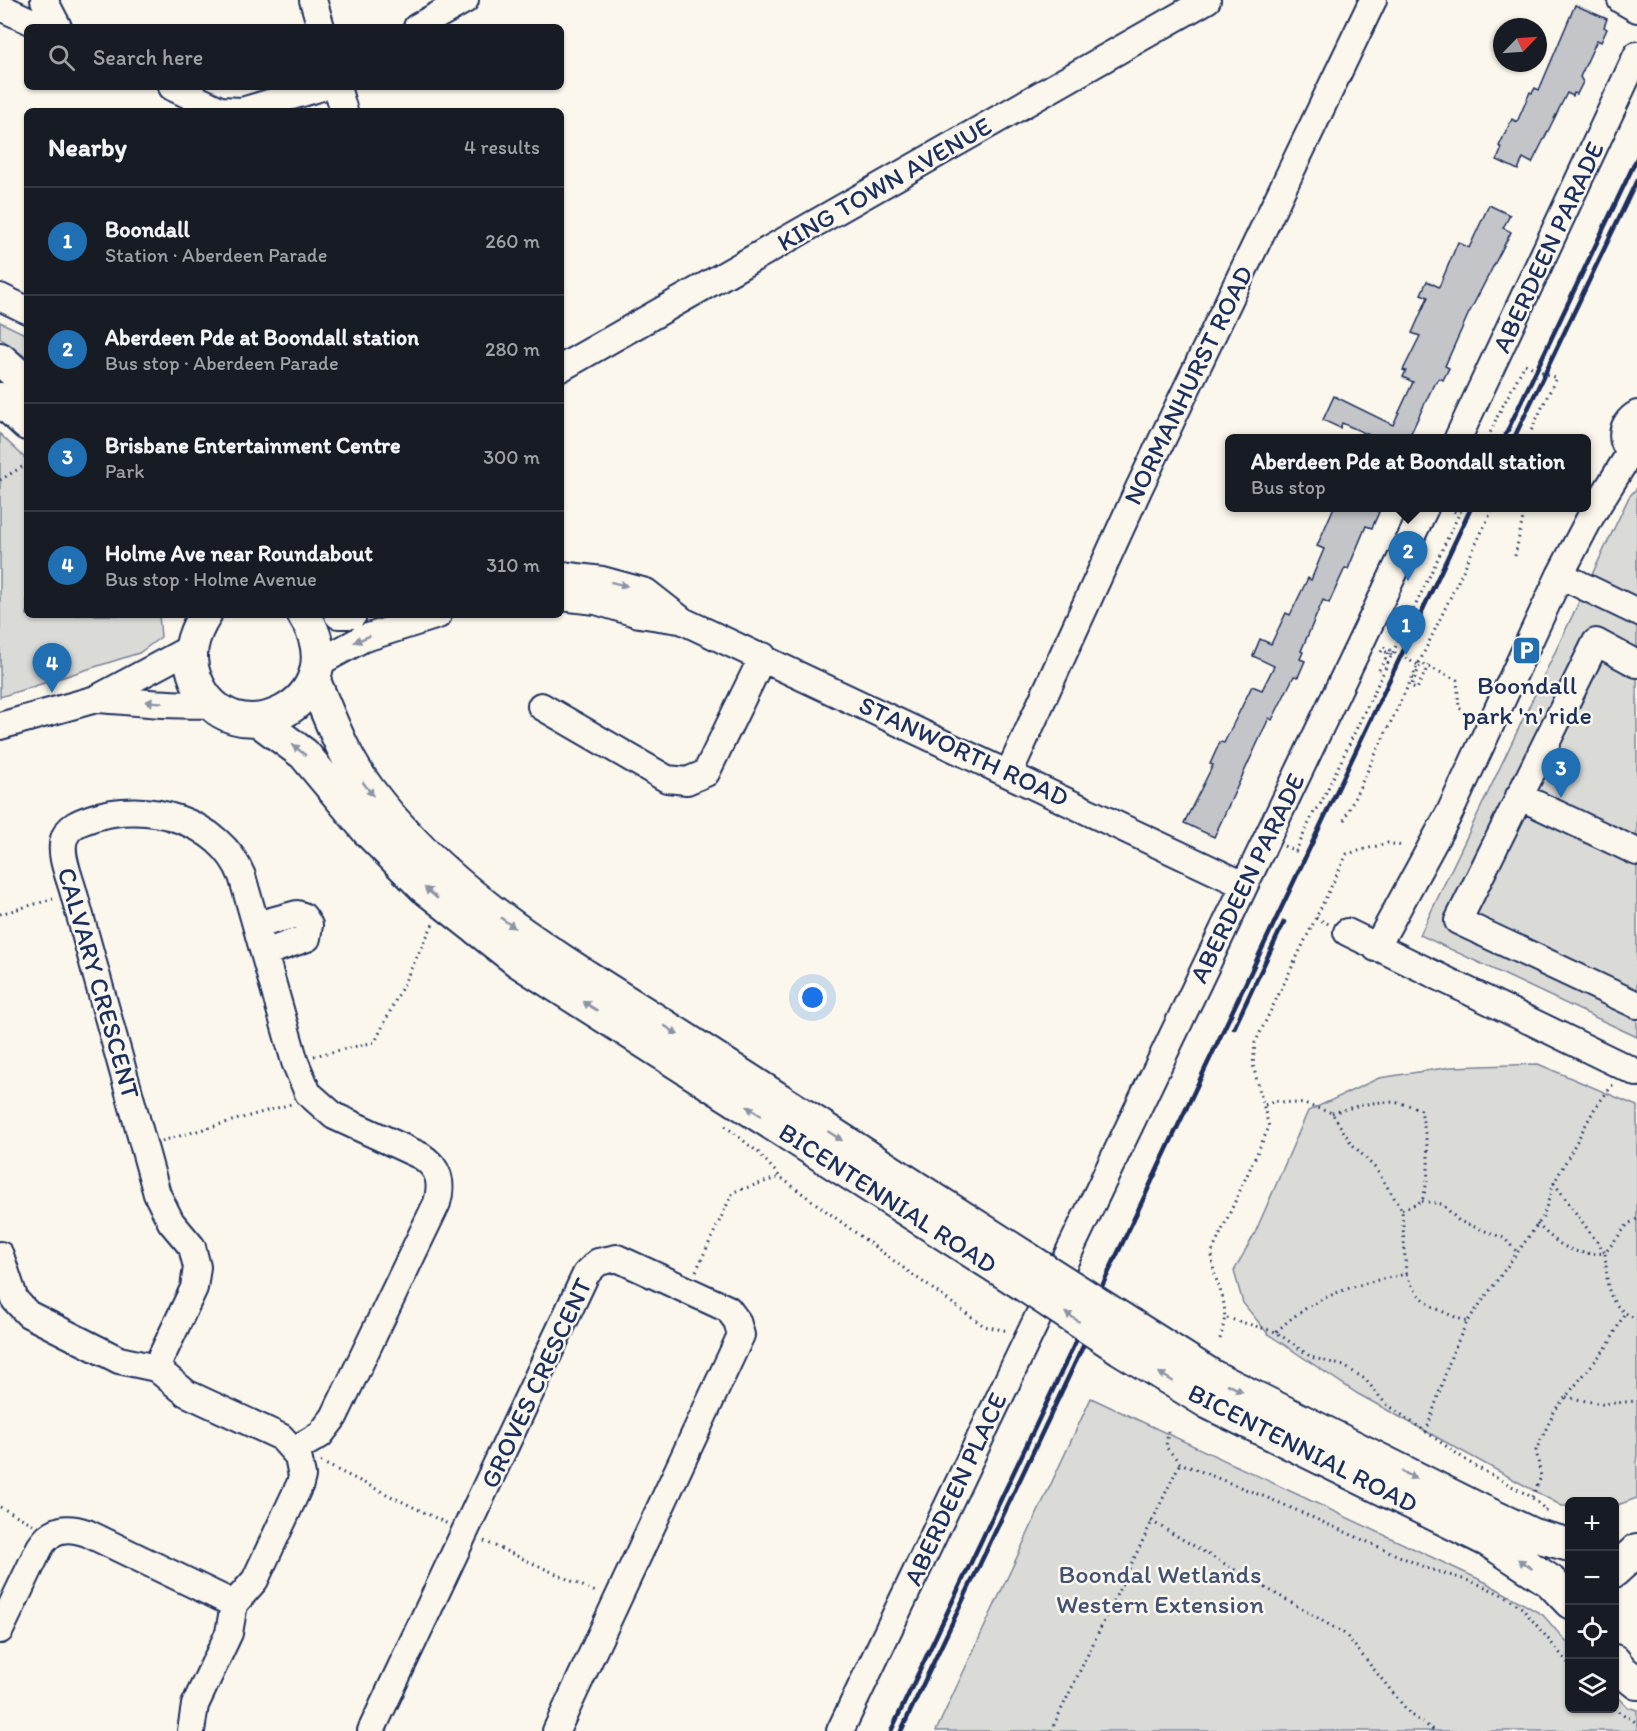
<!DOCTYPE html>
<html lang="en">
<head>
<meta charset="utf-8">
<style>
  :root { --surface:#171b24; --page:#242831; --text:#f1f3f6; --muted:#9ea1a6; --line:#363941; --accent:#1f6fb2 }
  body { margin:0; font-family:Itim,sans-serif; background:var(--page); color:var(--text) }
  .controls { position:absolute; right:18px; bottom:18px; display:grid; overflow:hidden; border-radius:9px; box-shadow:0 2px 4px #0004 }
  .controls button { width:54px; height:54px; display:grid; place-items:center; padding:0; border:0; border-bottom:2px solid var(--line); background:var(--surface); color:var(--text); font:30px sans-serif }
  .compass { position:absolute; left:1493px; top:18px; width:54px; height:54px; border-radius:50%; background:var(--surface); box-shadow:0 2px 4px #0004; rotate:65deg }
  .you { position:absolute; left:813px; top:998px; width:21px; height:21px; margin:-15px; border:4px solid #fff; border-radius:50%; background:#1a73e8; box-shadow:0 0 0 9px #1a73e833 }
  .badge { display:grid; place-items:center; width:39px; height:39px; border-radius:50%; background:var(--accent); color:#fff; font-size:20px; font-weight:700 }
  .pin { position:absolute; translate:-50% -50px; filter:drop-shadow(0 2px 3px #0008) }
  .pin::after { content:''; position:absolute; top:32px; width:21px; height:18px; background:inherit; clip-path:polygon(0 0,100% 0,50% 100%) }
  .popup { position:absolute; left:1225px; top:434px; width:366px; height:78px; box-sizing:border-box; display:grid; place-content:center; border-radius:9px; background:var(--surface); filter:drop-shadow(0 2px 4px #0005); font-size:20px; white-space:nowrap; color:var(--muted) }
  .popup b { font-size:22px; color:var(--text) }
  .popup::after { content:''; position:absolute; left:50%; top:100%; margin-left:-12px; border:12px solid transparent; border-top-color:var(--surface) }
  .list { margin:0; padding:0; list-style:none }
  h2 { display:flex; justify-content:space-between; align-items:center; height:78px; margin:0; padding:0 24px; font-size:26px }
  h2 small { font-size:20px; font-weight:400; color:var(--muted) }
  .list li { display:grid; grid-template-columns:39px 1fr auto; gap:18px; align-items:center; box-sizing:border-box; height:108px; padding:0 24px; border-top:2px solid var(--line) }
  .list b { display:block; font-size:22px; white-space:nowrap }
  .list p { margin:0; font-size:20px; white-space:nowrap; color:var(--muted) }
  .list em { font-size:20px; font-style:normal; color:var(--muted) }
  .icon { flex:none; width:33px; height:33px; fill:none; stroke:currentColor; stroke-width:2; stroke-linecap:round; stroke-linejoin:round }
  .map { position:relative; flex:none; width:1637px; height:1731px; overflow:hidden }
  .search { position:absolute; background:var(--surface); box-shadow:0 2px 4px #0004; left:24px; top:24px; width:540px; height:66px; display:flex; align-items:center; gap:15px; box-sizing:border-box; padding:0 21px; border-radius:9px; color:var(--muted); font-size:22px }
  .panel { position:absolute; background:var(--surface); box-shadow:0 2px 4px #0004; left:24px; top:108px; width:540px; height:510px; border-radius:9px }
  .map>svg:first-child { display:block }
  .green { fill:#dadad7; stroke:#7a849a; stroke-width:1.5 }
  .building { fill:#c3c5c9; stroke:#1b2f5e; stroke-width:1.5 }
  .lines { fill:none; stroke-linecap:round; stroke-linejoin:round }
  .minor-casing { stroke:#1b2f5e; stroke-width:30 }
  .major-casing { stroke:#1b2f5e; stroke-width:36 }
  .path { stroke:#1b2f5e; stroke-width:3; stroke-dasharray:1.5 4.5; stroke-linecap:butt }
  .minor { stroke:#fbf7ec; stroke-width:26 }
  .major { stroke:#fbf7ec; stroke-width:32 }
  .rail { stroke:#1b2f5e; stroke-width:4.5 }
  .major-bridge-casing { stroke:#1b2f5e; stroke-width:36; stroke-linecap:butt }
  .path-bridge { stroke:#1b2f5e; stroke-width:3; stroke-dasharray:1.5 4.5; stroke-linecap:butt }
  .major-bridge { stroke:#fbf7ec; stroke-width:32 }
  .oneway { fill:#8b93a5 }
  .labels { text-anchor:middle; stroke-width:5; stroke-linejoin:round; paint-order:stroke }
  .street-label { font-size:26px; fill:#1b2f5e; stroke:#fbf7ec }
  .poi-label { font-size:26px; fill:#1b2f5e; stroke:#fbf7ec }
  .park-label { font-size:26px; fill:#415176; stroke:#fbf7ec }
</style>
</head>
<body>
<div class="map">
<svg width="1637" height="1731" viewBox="0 0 1637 1731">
  <rect width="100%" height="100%" fill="#fbf7ec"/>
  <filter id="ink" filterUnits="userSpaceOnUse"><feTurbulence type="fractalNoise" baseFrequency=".0167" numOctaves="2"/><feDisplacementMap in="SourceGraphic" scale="12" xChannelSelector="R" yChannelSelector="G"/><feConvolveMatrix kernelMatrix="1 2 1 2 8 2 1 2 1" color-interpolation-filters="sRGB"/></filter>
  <g filter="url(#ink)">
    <path class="green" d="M0,322L27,335V358L0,338Z
      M0,434L27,460V615H159L161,637L139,653L0,697Z
      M1637,488V1037L1420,935L1629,497Z
      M1538,1064L1637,1106V1498L1615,1506L1614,1502H1570L1569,1506H1562L1358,1394L1268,1334L1243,1303L1234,1271L1255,1233L1308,1111L1379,1078L1451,1067Z
      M1091,1398L1485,1582L1543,1615L1569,1645L1570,1708H1614L1615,1694L1628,1707L1637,1710V1731H936Z"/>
    <path class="building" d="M1575,5L1607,19L1604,27L1607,29L1601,42L1597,40L1580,77L1583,82L1577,94L1574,93L1573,96L1567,93L1532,163L1523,158L1518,170L1497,160L1502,148L1499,146L1512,119L1517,122L1530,92L1532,93L1535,88L1539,90Z
      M1489,205L1510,215L1503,228L1511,232L1468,315L1445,366L1449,368L1443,380L1439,378L1434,384L1411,433L1421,438H1376L1342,423L1340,428L1323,420L1334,396L1393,425L1413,382L1403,377L1406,371L1403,370L1420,336L1412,333L1428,297L1421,294L1427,281L1439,287L1458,242L1469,248Z
      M1334,507H1370L1379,512L1372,528L1366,526L1348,569L1345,568L1329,603L1323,600L1301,651L1303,652L1300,659L1305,661L1298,677L1294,676L1272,720L1269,718L1214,837L1184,823L1213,765L1210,764L1220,742L1224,743L1252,686L1262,690L1274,666L1253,656L1260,639L1271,644L1286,613L1290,615L1308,578L1311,580L1324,549L1317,546Z"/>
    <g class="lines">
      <defs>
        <path id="minor" d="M44,0L58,27
          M313,0L321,27
          M1621,0L1637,9
          M0,7L39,25L57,26
          M417,27L465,0
          M172,87L220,110L242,111L322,87
          M337,87L344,111
          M0,297L27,310
          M561,368L1207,0
          M1637,414C1619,424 1618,446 1637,457
          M1458,438L1637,55
          M561,575L602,580L646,592L683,621L1244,885
          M1560,575L1637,612
          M561,597L596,601L639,614L679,620
          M338,615H353
          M318,663L362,639L438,615
          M1637,664L1596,642L1458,921L1637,1005
          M96,699C133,701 176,707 212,704
          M541,706L667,779L687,781L706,773L763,656
          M0,726L96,699L191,648
          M1009,773L1139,488L1373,0
          M1519,796L1637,852
          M256,925L297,914L303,916L309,925L307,938L264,953
          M1347,932L1637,1073
          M1376,948L1450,812L1560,575L1591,516L1630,453
          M0,1255L15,1300L28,1314L119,1360L156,1368L186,1393L281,1437L298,1456L302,1476L300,1484L255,1580L234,1604L229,1633L195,1705L191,1731
          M156,1368L194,1288L197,1267L192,1247L171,1222L157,1194L74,894C70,878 59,855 64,839C68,826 80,822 92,818C146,800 220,820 242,876L295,1062L308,1093L334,1116L421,1156C439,1168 443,1182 437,1203L334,1417L320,1435L294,1450
          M0,1630L40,1547C52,1528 66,1526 87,1533L234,1604
          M371,1731L586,1274L598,1262L617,1258L728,1309L737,1321L741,1335L556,1731
          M840,1731L1425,508"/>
        <path id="major" d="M0,359L27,383
          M0,399L27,424
          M205,615C192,636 186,656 196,680C229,764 360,702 304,615
          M314,681C330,718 343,756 368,789C448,897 568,964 679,1035C794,1109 910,1184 1026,1258
          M258,720L304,754L369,832L424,887L518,961L1015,1279
          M1131,1325L1212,1376L1482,1511L1533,1535L1570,1545
          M1121,1349L1209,1403L1489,1541L1550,1581L1570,1602
          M1614,1571L1637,1550
          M1614,1661L1622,1671L1637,1683"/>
      </defs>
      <use href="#minor" class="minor-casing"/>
      <use href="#major" class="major-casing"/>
      <path class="path" d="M1488,438L1497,417
        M1527,438L1530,433
        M0,480L27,464
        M1451,508L1450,509L1459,514
        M1515,556L1525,508
        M1397,618L1401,620L1406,611L1411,613
        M1381,652L1382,650L1392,655
        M1418,662L1457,680L1459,708L1467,713
        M1420,666L1411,686L1417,689L1430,662
        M1344,820L1493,508
        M1284,846L1296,851L1314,812L1319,807L1462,508
        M0,914L53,899
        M1316,918L1329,924
        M314,1056L375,1042L433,924
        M1265,1105L1275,1101L1304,1104L1332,1113L1351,1143L1376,1169L1402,1210L1406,1274C1356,1284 1314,1295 1276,1332
        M1332,1113C1365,1104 1388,1095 1421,1110C1427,1144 1433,1167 1422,1201L1402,1210
        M725,1126L759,1153L780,1177L909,1272L984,1326L1008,1331
        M162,1141L291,1104
        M1554,1183L1605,1253L1628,1224L1637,1219
        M1422,1201L1442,1204L1459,1221L1504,1238L1517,1252
        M1537,1224C1560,1246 1572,1256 1605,1253C1608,1284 1604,1305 1637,1319
        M696,1271L733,1192L780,1177
        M1406,1274C1420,1305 1437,1309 1467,1322
        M1227,1318L1276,1332L1311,1357L1344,1366L1365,1379L1385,1403L1473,1465L1530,1496L1546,1510L1543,1514
        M1220,1339C1234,1295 1212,1291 1212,1252L1269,1127L1253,1065L1255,1043L1347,854L1388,843L1402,846
        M1566,1397L1602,1404L1637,1401
        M1168,1431L1166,1447L1180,1463L1280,1503L1426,1568L1476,1583L1505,1596L1522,1608L1570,1665
        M1426,1432L1452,1354L1467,1322L1543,1217L1554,1183L1595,1108L1614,1083
        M321,1462L448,1524
        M1532,1497L1541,1477L1536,1450L1555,1410L1609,1344L1624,1314
        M0,1507L33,1524
        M1151,1521L1345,1634L1411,1715L1435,1731
        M484,1541L598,1593
        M1613,1708L1637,1723
        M1051,1731L1180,1463"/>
      <use href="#minor" class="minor"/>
      <use href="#major" class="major"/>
      <path class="rail" d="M1504,438L1637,158
        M1514,438L1637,180
        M1234,1028L1284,922
        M891,1731L1471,508
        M901,1731L1094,1323"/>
      <defs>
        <path id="major-bridge" d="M1026,1258L1131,1325
          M1015,1279L1121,1349"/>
      </defs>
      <use href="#major-bridge" class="major-bridge-casing"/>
      <path class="path-bridge" d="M1497,417L1525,364L1556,378L1530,433
        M1384,647L1420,666
        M1379,670L1390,651"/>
      <use href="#major-bridge" class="major-bridge"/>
    </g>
    <defs><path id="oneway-solid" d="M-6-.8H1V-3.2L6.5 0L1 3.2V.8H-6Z" transform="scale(1.5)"/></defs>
    <g class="oneway">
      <use href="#oneway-solid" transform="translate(619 584) rotate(14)"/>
      <use href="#oneway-solid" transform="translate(362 639) rotate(158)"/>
      <use href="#oneway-solid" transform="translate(154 702) rotate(-177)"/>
      <use href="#oneway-solid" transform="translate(299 750) rotate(-141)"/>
      <use href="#oneway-solid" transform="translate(368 789) rotate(53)"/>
      <use href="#oneway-solid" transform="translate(431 893) rotate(-140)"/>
      <use href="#oneway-solid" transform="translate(508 923) rotate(36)"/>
      <use href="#oneway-solid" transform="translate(590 1006) rotate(-148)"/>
      <use href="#oneway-solid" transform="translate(671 1030) rotate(33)"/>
      <use href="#oneway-solid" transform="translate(754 1111) rotate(-147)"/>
      <use href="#oneway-solid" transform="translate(835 1136) rotate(33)"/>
      <use href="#oneway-solid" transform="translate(1072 1317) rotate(-147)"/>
      <use href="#oneway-solid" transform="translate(1166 1377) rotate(-148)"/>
      <use href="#oneway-solid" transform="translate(1235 1388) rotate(27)"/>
      <use href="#oneway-solid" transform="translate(1409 1475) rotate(27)"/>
      <use href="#oneway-solid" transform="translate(1525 1564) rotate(-146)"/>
    </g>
  </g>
  <defs>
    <symbol id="parking-square" viewBox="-11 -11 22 22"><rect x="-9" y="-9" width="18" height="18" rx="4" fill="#1f6fb2" stroke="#fbf7ec"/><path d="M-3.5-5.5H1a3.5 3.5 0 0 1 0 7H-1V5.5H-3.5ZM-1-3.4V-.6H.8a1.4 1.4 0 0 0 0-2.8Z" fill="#fff"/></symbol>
  </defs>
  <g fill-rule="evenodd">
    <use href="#parking-square" x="1510" y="634" width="33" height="33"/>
  </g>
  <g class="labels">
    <g class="street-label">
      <text transform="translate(884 184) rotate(-30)" y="9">KING TOWN AVENUE</text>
      <text transform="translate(1548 247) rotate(-65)" y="9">ABERDEEN PARADE</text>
      <text transform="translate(1188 385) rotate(-64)" y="9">NORMANHURST ROAD</text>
      <text transform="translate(964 751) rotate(25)" y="9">STANWORTH ROAD</text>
      <text transform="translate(1247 878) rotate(-64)" y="9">ABERDEEN PARADE</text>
      <text transform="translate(99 983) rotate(74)" y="9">CALVARY CRESCENT</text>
      <text transform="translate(888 1198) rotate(33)" y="9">BICENTENNIAL ROAD</text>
      <text transform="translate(536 1383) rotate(-65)" y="9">GROVES CRESCENT</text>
      <text transform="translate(1303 1448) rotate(27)" y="9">BICENTENNIAL ROAD</text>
      <text transform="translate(955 1489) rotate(-65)" y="9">ABERDEEN PLACE</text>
    </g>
    <g class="poi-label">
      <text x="1527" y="694">Boondall<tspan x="1527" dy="30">park 'n' ride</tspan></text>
    </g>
    <g class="park-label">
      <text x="1160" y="1583">Boondal Wetlands<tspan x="1160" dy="30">Western Extension</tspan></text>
    </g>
  </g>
</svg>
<div class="controls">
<button>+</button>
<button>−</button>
<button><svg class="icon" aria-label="locate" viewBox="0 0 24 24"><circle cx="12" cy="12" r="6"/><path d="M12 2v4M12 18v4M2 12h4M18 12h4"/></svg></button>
<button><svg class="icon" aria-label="layers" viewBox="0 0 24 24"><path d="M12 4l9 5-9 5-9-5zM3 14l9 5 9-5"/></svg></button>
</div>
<svg class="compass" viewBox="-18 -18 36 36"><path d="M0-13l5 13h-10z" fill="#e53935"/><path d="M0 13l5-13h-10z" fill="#9ea1a6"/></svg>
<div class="you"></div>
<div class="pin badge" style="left:1406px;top:655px">1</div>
<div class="pin badge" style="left:1408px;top:581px">2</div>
<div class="popup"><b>Aberdeen Pde at Boondall station</b>Bus stop</div>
<div class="pin badge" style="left:1561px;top:798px">3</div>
<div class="pin badge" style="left:52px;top:693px">4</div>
<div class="search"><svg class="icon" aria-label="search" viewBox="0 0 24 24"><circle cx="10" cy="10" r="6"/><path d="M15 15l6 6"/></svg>Search here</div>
<section class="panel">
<h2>Nearby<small>4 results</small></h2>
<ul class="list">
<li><span class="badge">1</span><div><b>Boondall</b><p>Station · Aberdeen Parade</p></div><em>260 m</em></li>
<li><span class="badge">2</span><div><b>Aberdeen Pde at Boondall station</b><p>Bus stop · Aberdeen Parade</p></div><em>280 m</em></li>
<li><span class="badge">3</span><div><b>Brisbane Entertainment Centre</b><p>Park</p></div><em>300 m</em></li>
<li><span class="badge">4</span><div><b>Holme Ave near Roundabout</b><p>Bus stop · Holme Avenue</p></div><em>310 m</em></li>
</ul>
</section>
</div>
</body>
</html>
